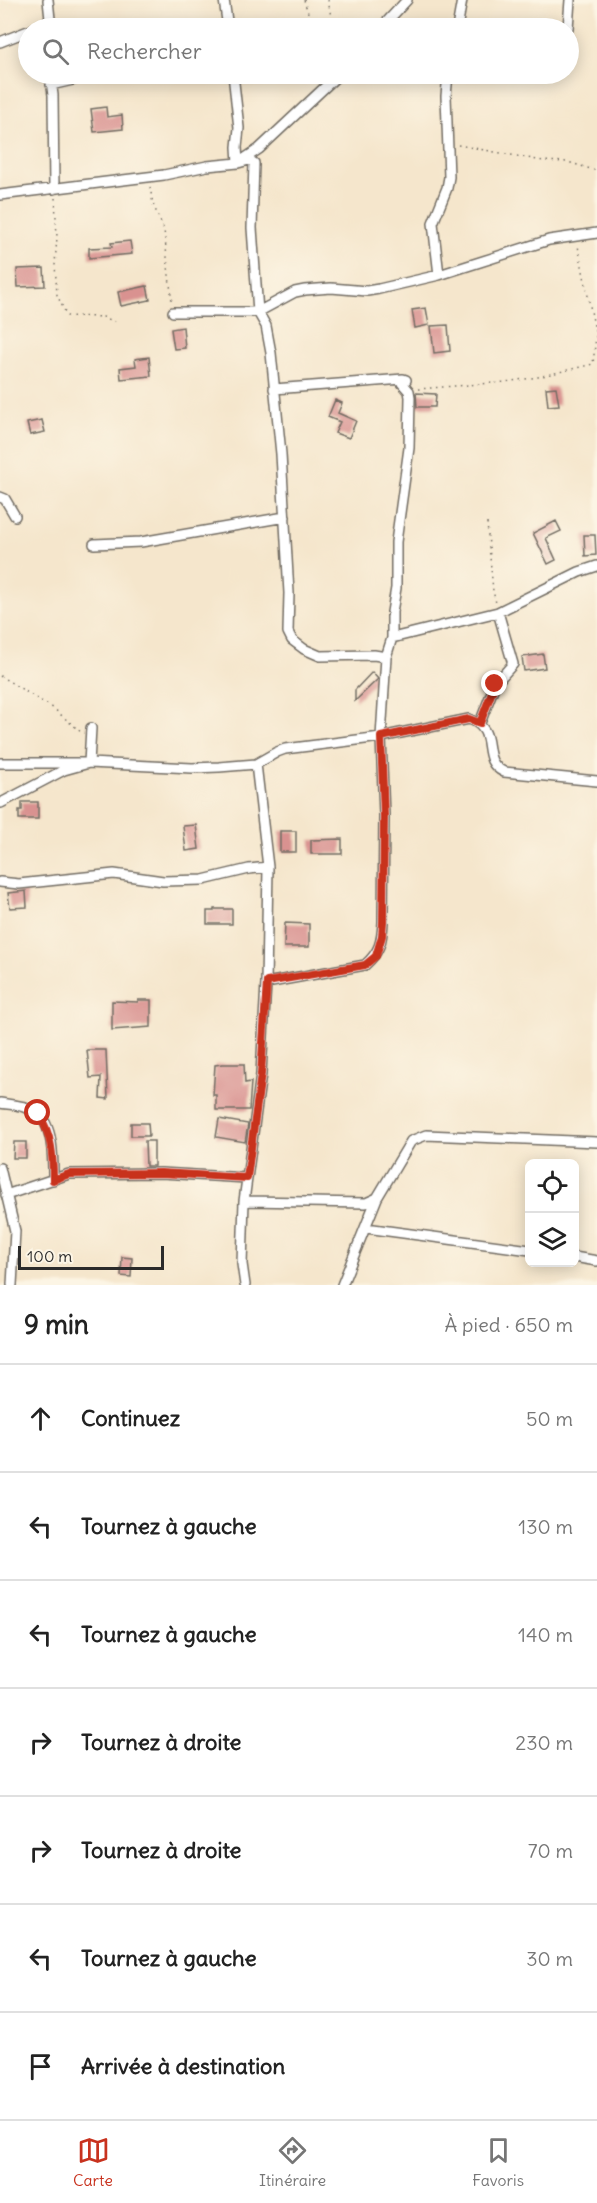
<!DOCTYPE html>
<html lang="fr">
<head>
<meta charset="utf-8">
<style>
  :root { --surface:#fff; --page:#f2f2f2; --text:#222; --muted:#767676; --line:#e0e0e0; --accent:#c8321e }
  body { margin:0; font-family:Delius,sans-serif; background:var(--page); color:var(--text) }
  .controls { position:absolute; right:18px; bottom:18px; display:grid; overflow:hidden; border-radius:9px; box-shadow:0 3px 15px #0003 }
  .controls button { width:54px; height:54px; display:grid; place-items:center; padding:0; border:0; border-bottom:2px solid var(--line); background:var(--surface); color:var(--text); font:30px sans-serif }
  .scale { position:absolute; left:18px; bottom:15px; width:146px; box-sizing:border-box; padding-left:6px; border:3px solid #2b2b2b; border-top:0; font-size:16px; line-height:21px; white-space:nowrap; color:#2b2b2b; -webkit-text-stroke:4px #fcf5e5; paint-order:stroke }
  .stop { position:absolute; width:18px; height:18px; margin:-14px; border:4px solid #c8321e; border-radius:50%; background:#fff }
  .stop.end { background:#c8321e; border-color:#fff; box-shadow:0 2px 6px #0008 }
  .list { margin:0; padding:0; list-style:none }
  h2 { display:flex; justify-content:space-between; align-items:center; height:78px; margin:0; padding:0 24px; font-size:26px }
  h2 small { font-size:20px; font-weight:400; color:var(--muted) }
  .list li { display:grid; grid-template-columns:39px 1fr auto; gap:18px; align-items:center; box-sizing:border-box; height:108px; padding:0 24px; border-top:2px solid var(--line) }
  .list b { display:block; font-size:22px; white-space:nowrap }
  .list em { font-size:20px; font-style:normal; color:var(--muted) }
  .icon { flex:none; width:33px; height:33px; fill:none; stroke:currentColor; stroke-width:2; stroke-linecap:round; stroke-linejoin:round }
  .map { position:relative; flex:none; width:597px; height:1285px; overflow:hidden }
  .search { position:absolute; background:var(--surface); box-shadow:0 3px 15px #0003; left:18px; right:18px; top:18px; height:66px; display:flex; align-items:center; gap:15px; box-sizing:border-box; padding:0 21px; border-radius:33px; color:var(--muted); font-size:22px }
  .sheet { height:834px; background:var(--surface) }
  nav { display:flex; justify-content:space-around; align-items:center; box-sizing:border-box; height:84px; border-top:2px solid var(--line); background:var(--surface); font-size:16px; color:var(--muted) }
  nav a { display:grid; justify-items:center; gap:3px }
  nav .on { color:var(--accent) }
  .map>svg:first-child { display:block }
  .building { fill:#d99290 }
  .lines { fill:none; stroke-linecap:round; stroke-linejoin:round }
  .street-casing { stroke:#726c63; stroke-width:12 }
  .path { stroke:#726c63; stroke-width:1.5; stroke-dasharray:1.5 4.5; stroke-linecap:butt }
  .street { stroke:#fff; stroke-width:9 }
  .route { stroke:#c8321e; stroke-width:8 }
</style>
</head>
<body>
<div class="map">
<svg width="597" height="1285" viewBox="0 0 597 1285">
  <rect width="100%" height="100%" fill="#fcf5e5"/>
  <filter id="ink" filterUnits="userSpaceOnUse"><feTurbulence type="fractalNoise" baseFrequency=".0167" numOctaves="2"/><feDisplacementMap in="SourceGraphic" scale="12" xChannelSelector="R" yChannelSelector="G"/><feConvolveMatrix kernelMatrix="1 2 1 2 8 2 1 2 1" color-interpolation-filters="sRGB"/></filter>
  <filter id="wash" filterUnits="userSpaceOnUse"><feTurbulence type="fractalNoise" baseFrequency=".008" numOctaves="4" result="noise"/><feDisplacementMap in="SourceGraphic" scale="24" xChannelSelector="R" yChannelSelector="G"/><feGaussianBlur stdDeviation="1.35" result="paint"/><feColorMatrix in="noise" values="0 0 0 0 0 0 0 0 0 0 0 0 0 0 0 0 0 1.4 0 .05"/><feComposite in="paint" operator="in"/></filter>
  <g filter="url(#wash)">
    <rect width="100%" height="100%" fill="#f5e6cc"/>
    <g id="blocks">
      <path class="building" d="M106,107L107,117L122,115L123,129L94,132L91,109Z
        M130,241L132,254L89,258V248L112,247L111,243Z
        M44,268L45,286L18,287L17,269Z
        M147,286L150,300L121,306L118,292Z
        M426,308L429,325L415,328L412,310Z
        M448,325L450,351L434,353L431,326Z
        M183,327L185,348L174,349L171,329Z
        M149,357L151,376L121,379L120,368L136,366L135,359Z
        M556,387L559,405L548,406L546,388Z
        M416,393L436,394L435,407H417Z
        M335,400L342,403L338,413L356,421L349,438L335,433L340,422L328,417Z
        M42,420L45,432L30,435L27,423Z
        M556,521L561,531L546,538L556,560L548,564L533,533Z
        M584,535H595L596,555L585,556Z
        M543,654L545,668L524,671L522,657Z
        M372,672L378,679L355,701V690Z
        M22,802H38V819H19V810H22Z
        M196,825L199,849L186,851L183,826Z
        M280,831H296V852H280Z
        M342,839V854H311V840Z
        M26,891L27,907L10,908L8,893Z
        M214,909H232V924H207V911H214Z
        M285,923L309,924V947H284Z
        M138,1000H151V1027L112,1030V1001L138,1002Z
        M87,1050H106L108,1099L100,1098L101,1077L90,1078Z
        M222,1064H244L245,1083L251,1082L249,1110H216V1095H213L215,1065Z
        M219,1119L248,1124L245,1142L216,1137Z
        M131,1123H148L149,1136H131Z
        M145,1141H154V1166H146Z
        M14,1142H26V1158H13Z
        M122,1257L132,1258L131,1277L121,1276Z"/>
    </g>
  </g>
  <g filter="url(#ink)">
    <use href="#blocks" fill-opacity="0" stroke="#726c63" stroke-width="1.5"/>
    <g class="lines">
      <defs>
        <path id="street" d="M224,0L228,28
          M34,28L46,23L50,19L48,0
          M381,28L407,0
          M457,28L462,0
          M568,28L570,0
          M0,42L28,31
          M50,74L53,95L54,189
          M233,74L239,128L237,147L238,163L249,160L254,163L252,228L258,312L266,326L271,353L281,454L289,593L288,632L292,640L304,649L320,656L374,655L386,657L392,638L498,612L579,572L597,566
          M51,85L99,74
          M0,195L164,175L207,166L238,163L259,149L339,74
          M439,275L433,223L447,188L449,177L446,96L448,74
          M173,312H258L295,292L305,290L331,288L367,291L379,289L439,275L549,240L597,233
          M274,389L403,379L406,380L402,383L409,391L410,397L409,448L396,542V588L392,612V638
          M0,497L5,499L15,516
          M94,544L141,542L285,517
          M480,723L495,684L513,664L498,612
          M0,763H89L192,768L219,767L256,764L277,752L285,749L381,737L469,719C501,731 477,759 504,772L597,781
          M1,803L64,770L89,763L91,728
          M0,882L19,884L114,874L163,881L203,880L249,869L268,867
          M266,983L365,965C380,952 382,941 383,922L384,816L381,737L386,657
          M0,1103C12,1105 26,1105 37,1113C54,1125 53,1162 53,1180
          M0,1168L15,1231L12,1285
          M6,1195L69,1174L161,1173L247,1178
          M244,1201L366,1203L377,1198L411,1141L426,1135L597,1142
          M366,1228L530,1250
          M574,1257L597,1261
          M245,1285L242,1264L244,1201L261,1074L266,983L268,867L256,764
          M342,1285L377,1198"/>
      </defs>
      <use href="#street" class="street-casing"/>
      <path class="path" d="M304,0L309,16L331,28
        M328,0L333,28
        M458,145L543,161L568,162L597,171
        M150,187L153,204L164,230L172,302
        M55,198L57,237L55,264L57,295L67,316L103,317L118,323
        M418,389L505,382L538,377L593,364L596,336L578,246
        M487,523L493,591L496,603
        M0,676L53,708L82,733"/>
      <use href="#street" class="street"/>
    </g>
  </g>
  <g class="lines" filter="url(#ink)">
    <path class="route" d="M38,1113C52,1135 53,1155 53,1180L69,1174L161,1173L247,1178L261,1074L267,982L365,965L376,956L382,936L383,922L384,816L381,737L469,719L480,723L495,684"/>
  </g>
</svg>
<div class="controls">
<button><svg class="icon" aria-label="locate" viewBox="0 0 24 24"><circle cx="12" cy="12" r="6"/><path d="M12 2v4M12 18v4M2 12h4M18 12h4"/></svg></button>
<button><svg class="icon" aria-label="layers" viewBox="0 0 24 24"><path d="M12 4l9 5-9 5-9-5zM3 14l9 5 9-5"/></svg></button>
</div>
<div class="scale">100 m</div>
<div class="stop" style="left:38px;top:1113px"></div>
<div class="stop end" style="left:495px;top:684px"></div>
<div class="search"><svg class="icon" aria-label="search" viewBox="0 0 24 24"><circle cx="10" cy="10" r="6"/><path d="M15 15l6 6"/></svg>Rechercher</div>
</div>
<section class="sheet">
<h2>9 min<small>À pied · 650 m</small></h2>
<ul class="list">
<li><svg class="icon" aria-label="ahead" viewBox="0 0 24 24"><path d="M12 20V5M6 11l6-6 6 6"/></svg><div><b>Continuez</b></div><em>50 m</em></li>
<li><svg class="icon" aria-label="left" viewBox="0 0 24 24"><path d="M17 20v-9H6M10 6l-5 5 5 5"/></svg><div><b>Tournez à gauche</b></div><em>130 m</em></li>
<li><svg class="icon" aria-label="left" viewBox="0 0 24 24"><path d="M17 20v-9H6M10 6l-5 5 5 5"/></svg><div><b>Tournez à gauche</b></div><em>140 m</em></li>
<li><svg class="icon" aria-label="right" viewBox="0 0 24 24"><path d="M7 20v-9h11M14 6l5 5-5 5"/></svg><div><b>Tournez à droite</b></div><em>230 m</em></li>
<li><svg class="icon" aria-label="right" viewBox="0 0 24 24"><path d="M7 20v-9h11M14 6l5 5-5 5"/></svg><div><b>Tournez à droite</b></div><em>70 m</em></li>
<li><svg class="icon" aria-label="left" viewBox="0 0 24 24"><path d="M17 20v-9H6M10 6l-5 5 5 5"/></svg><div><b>Tournez à gauche</b></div><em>30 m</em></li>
<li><svg class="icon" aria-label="arrive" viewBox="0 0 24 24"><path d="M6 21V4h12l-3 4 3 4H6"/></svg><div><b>Arrivée à destination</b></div></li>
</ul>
</section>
<nav>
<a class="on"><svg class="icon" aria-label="map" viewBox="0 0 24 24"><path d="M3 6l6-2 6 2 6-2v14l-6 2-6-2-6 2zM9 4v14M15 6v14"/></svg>Carte</a>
<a><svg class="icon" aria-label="directions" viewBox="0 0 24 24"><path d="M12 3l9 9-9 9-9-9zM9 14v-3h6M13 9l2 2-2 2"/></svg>Itinéraire</a>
<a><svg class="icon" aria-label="saved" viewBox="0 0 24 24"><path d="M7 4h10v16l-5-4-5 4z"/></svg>Favoris</a>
</nav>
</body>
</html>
